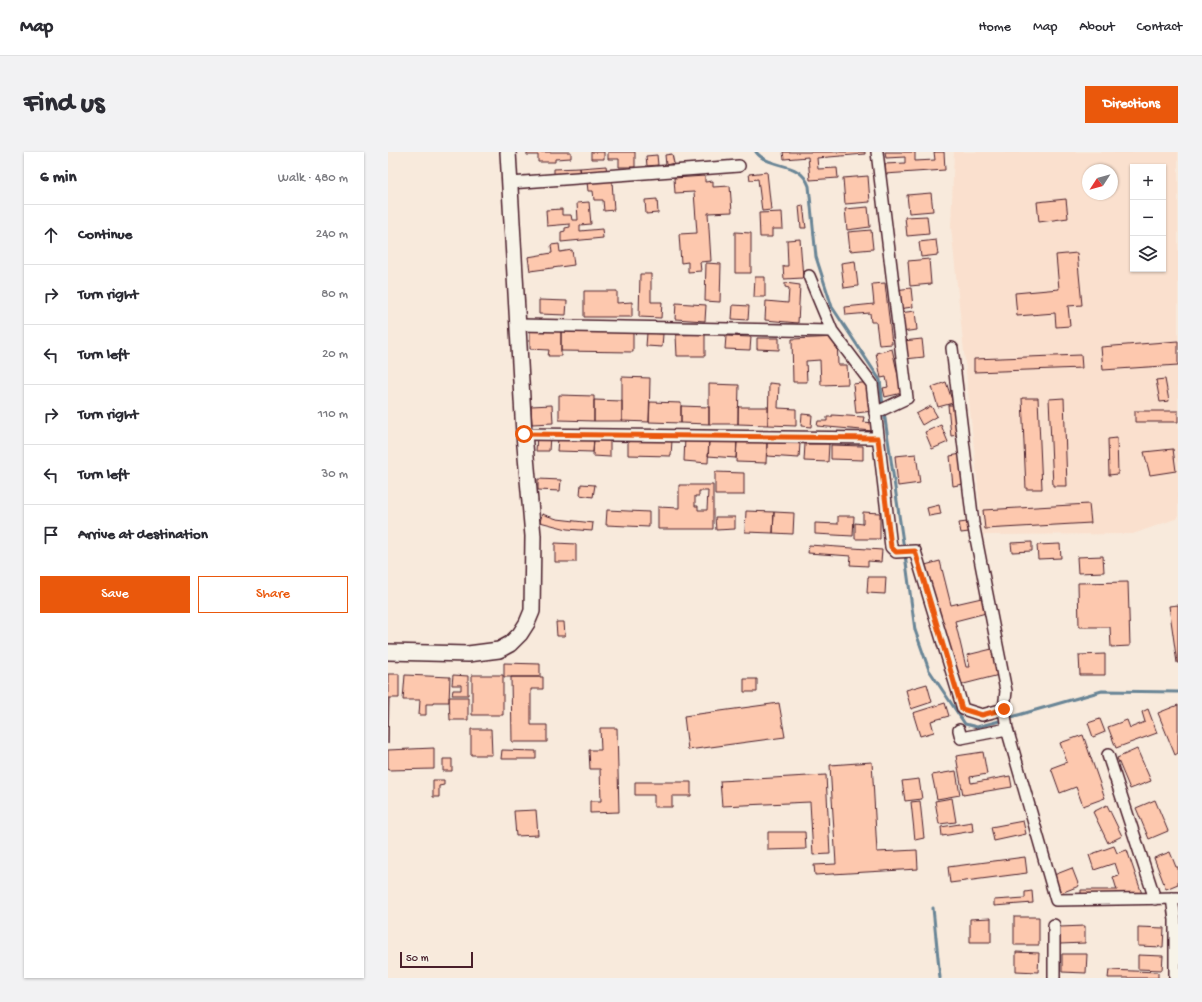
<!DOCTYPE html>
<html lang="en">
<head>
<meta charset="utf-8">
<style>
  :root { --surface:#fff; --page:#f2f2f3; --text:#2b2b33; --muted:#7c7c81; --line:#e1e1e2; --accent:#ea580c }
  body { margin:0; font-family:"Gochi Hand",sans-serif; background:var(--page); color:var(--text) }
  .controls { position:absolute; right:12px; top:12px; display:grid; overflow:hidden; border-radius:0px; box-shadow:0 1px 3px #0004 }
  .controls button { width:36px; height:36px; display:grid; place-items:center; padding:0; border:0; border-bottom:1px solid var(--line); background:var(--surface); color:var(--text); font:20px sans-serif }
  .compass { position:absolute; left:694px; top:12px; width:36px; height:36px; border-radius:50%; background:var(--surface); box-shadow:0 1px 3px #0004; rotate:234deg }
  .scale { position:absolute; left:12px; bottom:10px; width:73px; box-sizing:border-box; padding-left:4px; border:2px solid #4a1f2b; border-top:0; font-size:11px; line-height:14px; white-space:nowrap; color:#4a1f2b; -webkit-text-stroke:3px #f7f3e8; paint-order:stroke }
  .stop { position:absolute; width:12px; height:12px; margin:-9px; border:3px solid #ea580c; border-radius:50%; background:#fff }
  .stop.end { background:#ea580c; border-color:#fff; box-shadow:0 1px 4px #0008 }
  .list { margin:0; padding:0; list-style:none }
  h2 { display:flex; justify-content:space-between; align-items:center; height:52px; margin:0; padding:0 16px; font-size:17px }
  h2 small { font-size:13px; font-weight:400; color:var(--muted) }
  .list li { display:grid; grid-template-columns:26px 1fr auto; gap:12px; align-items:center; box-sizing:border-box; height:60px; padding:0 16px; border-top:1px solid var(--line) }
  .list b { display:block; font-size:15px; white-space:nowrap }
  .list em { font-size:13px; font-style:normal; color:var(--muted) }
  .actions { display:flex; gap:8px; padding:12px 16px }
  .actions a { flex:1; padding:9px 0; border:1px solid var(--accent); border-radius:0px; text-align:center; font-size:14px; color:var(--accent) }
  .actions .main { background:var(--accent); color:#fff }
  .icon { flex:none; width:22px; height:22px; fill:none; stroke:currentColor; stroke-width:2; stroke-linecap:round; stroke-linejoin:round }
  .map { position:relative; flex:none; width:790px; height:826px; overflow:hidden; border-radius:0px }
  header { display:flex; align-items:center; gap:24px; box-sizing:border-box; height:56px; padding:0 20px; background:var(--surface); border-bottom:1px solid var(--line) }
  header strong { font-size:19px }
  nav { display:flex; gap:22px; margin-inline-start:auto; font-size:14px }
  .intro { display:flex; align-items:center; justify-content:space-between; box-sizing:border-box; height:96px; padding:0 24px }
  h1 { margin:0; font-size:28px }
  .button { padding:10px 18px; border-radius:0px; background:var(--accent); color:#fff; font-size:14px; font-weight:700 }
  main { display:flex; gap:24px; padding:0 24px }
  aside { flex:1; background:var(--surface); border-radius:0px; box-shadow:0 1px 3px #0004 }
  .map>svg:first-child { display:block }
  .built { fill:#fae0ce; fill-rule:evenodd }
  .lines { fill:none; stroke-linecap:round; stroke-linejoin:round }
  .stream { stroke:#698596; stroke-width:3 }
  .building { fill:#fdc8ae; stroke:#4a1f2b; fill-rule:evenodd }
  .minor-casing { stroke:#4a1f2b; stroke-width:14 }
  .secondary-casing { stroke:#4a1f2b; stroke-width:18 }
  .minor { stroke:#f7f3e8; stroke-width:11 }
  .secondary { stroke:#f7f3e8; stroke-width:15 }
  .route { stroke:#ea580c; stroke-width:5 }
</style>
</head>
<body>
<header>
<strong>Map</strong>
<nav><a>Home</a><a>Map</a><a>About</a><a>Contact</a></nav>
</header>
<div class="intro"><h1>Find us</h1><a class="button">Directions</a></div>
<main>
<aside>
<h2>6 min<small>Walk · 480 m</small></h2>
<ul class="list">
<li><svg class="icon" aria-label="ahead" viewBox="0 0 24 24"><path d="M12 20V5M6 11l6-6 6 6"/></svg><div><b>Continue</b></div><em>240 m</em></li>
<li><svg class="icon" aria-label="right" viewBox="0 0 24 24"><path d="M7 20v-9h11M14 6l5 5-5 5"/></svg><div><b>Turn right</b></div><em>80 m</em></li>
<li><svg class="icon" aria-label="left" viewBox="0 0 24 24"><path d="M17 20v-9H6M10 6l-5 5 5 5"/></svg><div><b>Turn left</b></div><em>20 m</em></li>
<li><svg class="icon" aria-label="right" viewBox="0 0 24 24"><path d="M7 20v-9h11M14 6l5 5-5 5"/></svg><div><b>Turn right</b></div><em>110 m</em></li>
<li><svg class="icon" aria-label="left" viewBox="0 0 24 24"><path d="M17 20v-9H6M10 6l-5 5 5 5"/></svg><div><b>Turn left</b></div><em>30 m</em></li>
<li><svg class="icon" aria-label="arrive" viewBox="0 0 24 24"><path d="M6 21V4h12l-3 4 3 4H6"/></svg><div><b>Arrive at destination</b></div></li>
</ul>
<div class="actions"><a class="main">Save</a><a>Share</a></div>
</aside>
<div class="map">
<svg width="790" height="826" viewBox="0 0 790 826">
  <rect width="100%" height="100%" fill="#f8eadc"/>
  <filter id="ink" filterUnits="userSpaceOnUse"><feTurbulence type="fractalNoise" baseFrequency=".025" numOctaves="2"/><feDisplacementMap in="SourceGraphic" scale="8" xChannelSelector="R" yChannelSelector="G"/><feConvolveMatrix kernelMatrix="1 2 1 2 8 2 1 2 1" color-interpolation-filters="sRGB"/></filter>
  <g filter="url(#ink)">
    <path class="built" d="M566,0H790V366L745,382L595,383L563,75ZM745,15H775V117H745ZM700,18H724V42H700Z"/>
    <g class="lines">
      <path class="stream" d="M368,0C382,18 412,8 421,34L428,105L444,155L492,228L495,254
        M496,260L516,397
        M517,403L527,478L541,518L577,572L589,575L615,568
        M620,566L714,539L790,540
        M545,756L552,826"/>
    </g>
    <path class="building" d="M139,0H183V6L167,7V10H150V3H139Z
      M203,0H216V7H203Z
      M220,0H247V15H231V7H220Z
      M395,0H477V2L429,6L430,17L449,16L450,26L422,28L420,5L396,7Z
      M497,0H527V9L547,8L546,0H556L557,18L497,22V12L517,11V5L498,6Z
      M284,2L286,11L278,13L277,3Z
      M269,3L270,13L259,14L258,4Z
      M218,14L219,21L193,23L192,16Z
      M192,16L193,23L166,24V17Z
      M379,20L383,58L374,59L370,27L362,28L361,22Z
      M317,24V30L325,29V35L342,34L344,60L320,61L323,109L312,110L313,119L300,120V110L293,111L291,82L309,81L306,40L287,41L286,26Z
      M480,24L482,50L457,52L455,26Z
      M224,29L226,58L216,59L215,48H206L205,39H200L199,30Z
      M543,41L545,59L521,61L519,43Z
      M269,47L270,61L258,62L257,48Z
      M678,47L680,66L651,70L649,50Z
      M201,50L203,72L192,73V79L214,77L215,86L173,90V80L177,79V76L182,75V72L159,74L158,58L174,57V63H183L184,68H190L189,51Z
      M415,53L418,76H413L411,54Z
      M480,55L482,75L459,78L457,57Z
      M394,60L395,77H384V85H372L371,61Z
      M539,64L541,82L519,84L517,65Z
      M483,78L485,97L462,99L460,80Z
      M347,80L363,81V121H347Z
      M412,87L415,126L396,127L395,114H400L399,88Z
      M548,88L550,103L533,105L531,90Z
      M171,92L172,100L184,98L186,113L142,119L140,105L164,101L163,93Z
      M689,101L694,153L680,154L682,174L668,175L667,161L629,164L627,141L671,137L668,103Z
      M541,107L543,132L522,134L520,109Z
      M467,109L470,134L456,136L453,111Z
      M318,111L333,112L332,150L317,149Z
      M252,122H263V150H274L273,166L251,165Z
      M367,125H377V145H366Z
      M397,131L412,133L410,171L377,168L378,149L400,151L401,136L397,135Z
      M497,131L504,192L491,193L488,170H483L482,161L458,163L457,155L486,152L484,132Z
      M523,136L525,155L510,157L507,138Z
      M196,139H229V151L244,150V165H196Z
      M151,148L179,149L178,163L151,162Z
      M288,151L318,153L317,169L287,167Z
      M345,153L361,154L360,168L344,167Z
      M527,159L529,178L513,180L511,161Z
      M142,178L173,179V204H160L161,198L142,197Z
      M173,179L245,181V200L173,199Z
      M259,181L275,182L274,195L258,194Z
      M317,182V204H289L288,183Z
      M338,184L363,185L362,198L337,197Z
      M449,185L450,213H459L460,232L433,233L432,208L418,209L419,230H405L404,187Z
      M369,186H391V198L369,197Z
      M534,187L536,205L517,207L515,189Z
      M790,189V213L715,218L713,195Z
      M504,197L514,241L497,245L495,236L500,235L498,225L493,226L488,201Z
      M693,203L694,216L586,220V207Z
      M234,225L262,226L261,270L234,269Z
      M777,227L781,249L772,250L768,228Z
      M482,230L485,259L468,261L465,232Z
      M558,230L565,251L550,255L544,235Z
      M381,231L391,232L390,256L408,257V274L380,273Z
      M321,232L351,233L350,272H321Z
      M171,243L206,244V269L171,268Z
      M634,246H650L654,337H638Z
      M676,246L679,334H665L661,247Z
      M206,248L234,249V269H206Z
      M262,250L293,251V271L261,270Z
      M164,253L165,271L144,272L143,254Z
      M560,253H567L570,283L563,284Z
      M293,254L321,255V272L293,271Z
      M543,254L549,264L534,273L528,262Z
      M350,255H380V273L350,272Z
      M747,259H790V270H747Z
      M414,262L424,263L423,275L413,274Z
      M444,263L476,265L475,270L486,271L485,279L429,274L430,269H439V265H444Z
      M553,273L560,290L544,297L537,280Z
      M149,283L162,284L161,299H148Z
      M206,283L222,284V305L205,304Z
      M297,285L321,287L320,311L296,309Z
      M170,286L206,287L205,300L169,299Z
      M240,286L284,288L283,304L240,303Z
      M729,286L730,322L721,323L720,287Z
      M321,287L349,288L348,306L320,304Z
      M349,288L379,290L378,311L348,310Z
      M379,290L412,291L411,306L379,304Z
      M417,292H441L440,310L416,309Z
      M443,293L475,294V308L443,307Z
      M785,297L788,319L762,323L756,300Z
      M528,302L532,331L510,334L507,304Z
      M573,302L576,332L565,334L562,304Z
      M327,320L356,321V343H327Z
      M150,327L173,328L172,339L150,338Z
      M193,332L207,333L205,345L192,343Z
      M291,333H325V377H270V355L291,356ZM311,339H320L319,358H310V354H307V344H311Z
      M701,352L703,371L597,377L595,358Z
      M551,353L553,362L541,364L539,356Z
      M219,358L261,360V375L218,373Z
      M358,359L386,360L385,381L357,380Z
      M386,360L406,361L405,382L385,381Z
      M475,360L492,361V387H467V371L475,372Z
      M154,362L169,367L205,371L204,379L179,377L152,370Z
      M450,364H466L465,384L427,382V371L450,372Z
      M327,365H347V377L328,378Z
      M579,370L581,380L573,381L571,371Z
      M644,390V399L624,400L623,391Z
      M167,391L188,392V410H167Z
      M672,392L673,406L650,407L649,393Z
      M421,393L494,398L493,410L480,409V414L462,413L463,404L420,401Z
      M715,404L716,420L690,421L689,405Z
      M552,409L563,453L598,445L602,460L567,469L578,515H582L579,503L604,497L611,523L568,534L537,413Z
      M480,425H498L497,442L479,441Z
      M740,430L742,494L723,495L722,475H691L690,431Z
      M790,453V511H789L781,454Z
      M168,470H176L177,484H169Z
      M717,502V523H692L691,503Z
      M116,511L152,512V525H116Z
      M0,522H11V546H1L0,592Z
      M17,523L62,525L61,550H45V552H38V563H31L32,548H15Z
      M65,523L80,524V543H64L65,538H73V533H64Z
      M84,523H115V563H84Z
      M123,525H155V537H143V573H159V590H124Z
      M356,527H369V540H356Z
      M539,532L544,550L523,557L518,538Z
      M61,545H80V568H62Z
      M391,551L397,585L300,598L296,564Z
      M557,551L561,564L543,569L546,580L532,584L525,561Z
      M790,553V601L787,603L770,561Z
      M760,557L769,581L728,596L720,575L739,568L742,576L757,570L754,560Z
      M712,567L717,580L705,585L700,571Z
      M212,576H229L231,660L202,661V649H213L212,617H202L201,598H213Z
      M83,577H103L104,603H83Z
      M695,583L717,646L695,654L688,635L672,641L663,616L679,610L672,591Z
      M46,596V617L0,618V598Z
      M749,597L763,629L742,637L729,606Z
      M114,598L148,599V607H113Z
      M595,600L599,622L582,625L583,631L622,624L624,635L575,643L568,604Z
      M55,607H64V619H55Z
      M484,610L489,700L529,698L530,717L427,723L426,713L448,712L442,613Z
      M568,619L572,643L549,647L544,623Z
      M438,623L442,702L425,703L422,650L334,654L332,629Z
      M531,627L534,647L517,649L514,629Z
      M45,628H56V633L51,634V645H45Z
      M247,630H303V644H284V655H266V643H247Z
      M564,646L568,670L551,672L547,649Z
      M767,648L780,679L761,687L748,656Z
      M532,649L536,686L527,688L523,650Z
      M719,653L734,684L720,691L705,660Z
      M148,658L150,683L128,684L126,659Z
      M635,669L638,682L606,689L603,675Z
      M584,670L585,679L554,684L553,675Z
      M380,680H417L418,697L380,698Z
      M726,694L729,701L739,698L754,742L693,744V738H729L725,725L731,723L727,711L706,718L701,703Z
      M782,700L788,715H790V732L778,737L766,706Z
      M637,705L639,721L562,731L560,715Z
      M684,716L691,734L673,741L666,723Z
      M644,739L645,751L606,754V748L637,746V740Z
      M626,765H651V793H626Z
      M603,766V790H582V767Z
      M697,774V791L672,792V775Z
      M750,775L776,776L775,795L750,794Z
      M628,800L651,801L650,820L628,819Z
      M674,802H699L698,821L674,820Z
      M750,803L775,804L774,818L750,817Z
      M721,818L770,820V826H720Z"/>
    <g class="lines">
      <defs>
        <path id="minor" d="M122,31L351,14
          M421,124L444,179L484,232L503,395L508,400L527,399L575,557L594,563L616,557
          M131,173L444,179
          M564,196L585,371L618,539L616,557L619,577
          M487,261L519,246L489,0
          M136,282L490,286
          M571,578L573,586L619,577L668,748L790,746
          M720,603L767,747
          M784,746L787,768V826
          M666,773V826"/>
        <path id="secondary" d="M0,500L80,502L111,498L122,492L132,482L139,471L144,459L145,384L136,282L120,0"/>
      </defs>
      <use href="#minor" class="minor-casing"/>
      <use href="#secondary" class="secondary-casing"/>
      <use href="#minor" class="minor"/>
      <use href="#secondary" class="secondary"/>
    </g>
  </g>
  <g class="lines" filter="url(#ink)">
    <path class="route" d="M136,282L490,286L503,395L508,400L527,399L574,557L594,563L616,557"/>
  </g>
</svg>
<div class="controls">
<button>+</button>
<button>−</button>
<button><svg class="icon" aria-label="layers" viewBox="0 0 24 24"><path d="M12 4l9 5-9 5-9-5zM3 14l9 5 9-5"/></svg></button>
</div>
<svg class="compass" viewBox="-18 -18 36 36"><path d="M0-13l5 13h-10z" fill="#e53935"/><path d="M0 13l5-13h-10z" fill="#7c7c81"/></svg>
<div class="scale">50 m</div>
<div class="stop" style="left:136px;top:282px"></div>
<div class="stop end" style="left:616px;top:557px"></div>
</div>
</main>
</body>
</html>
